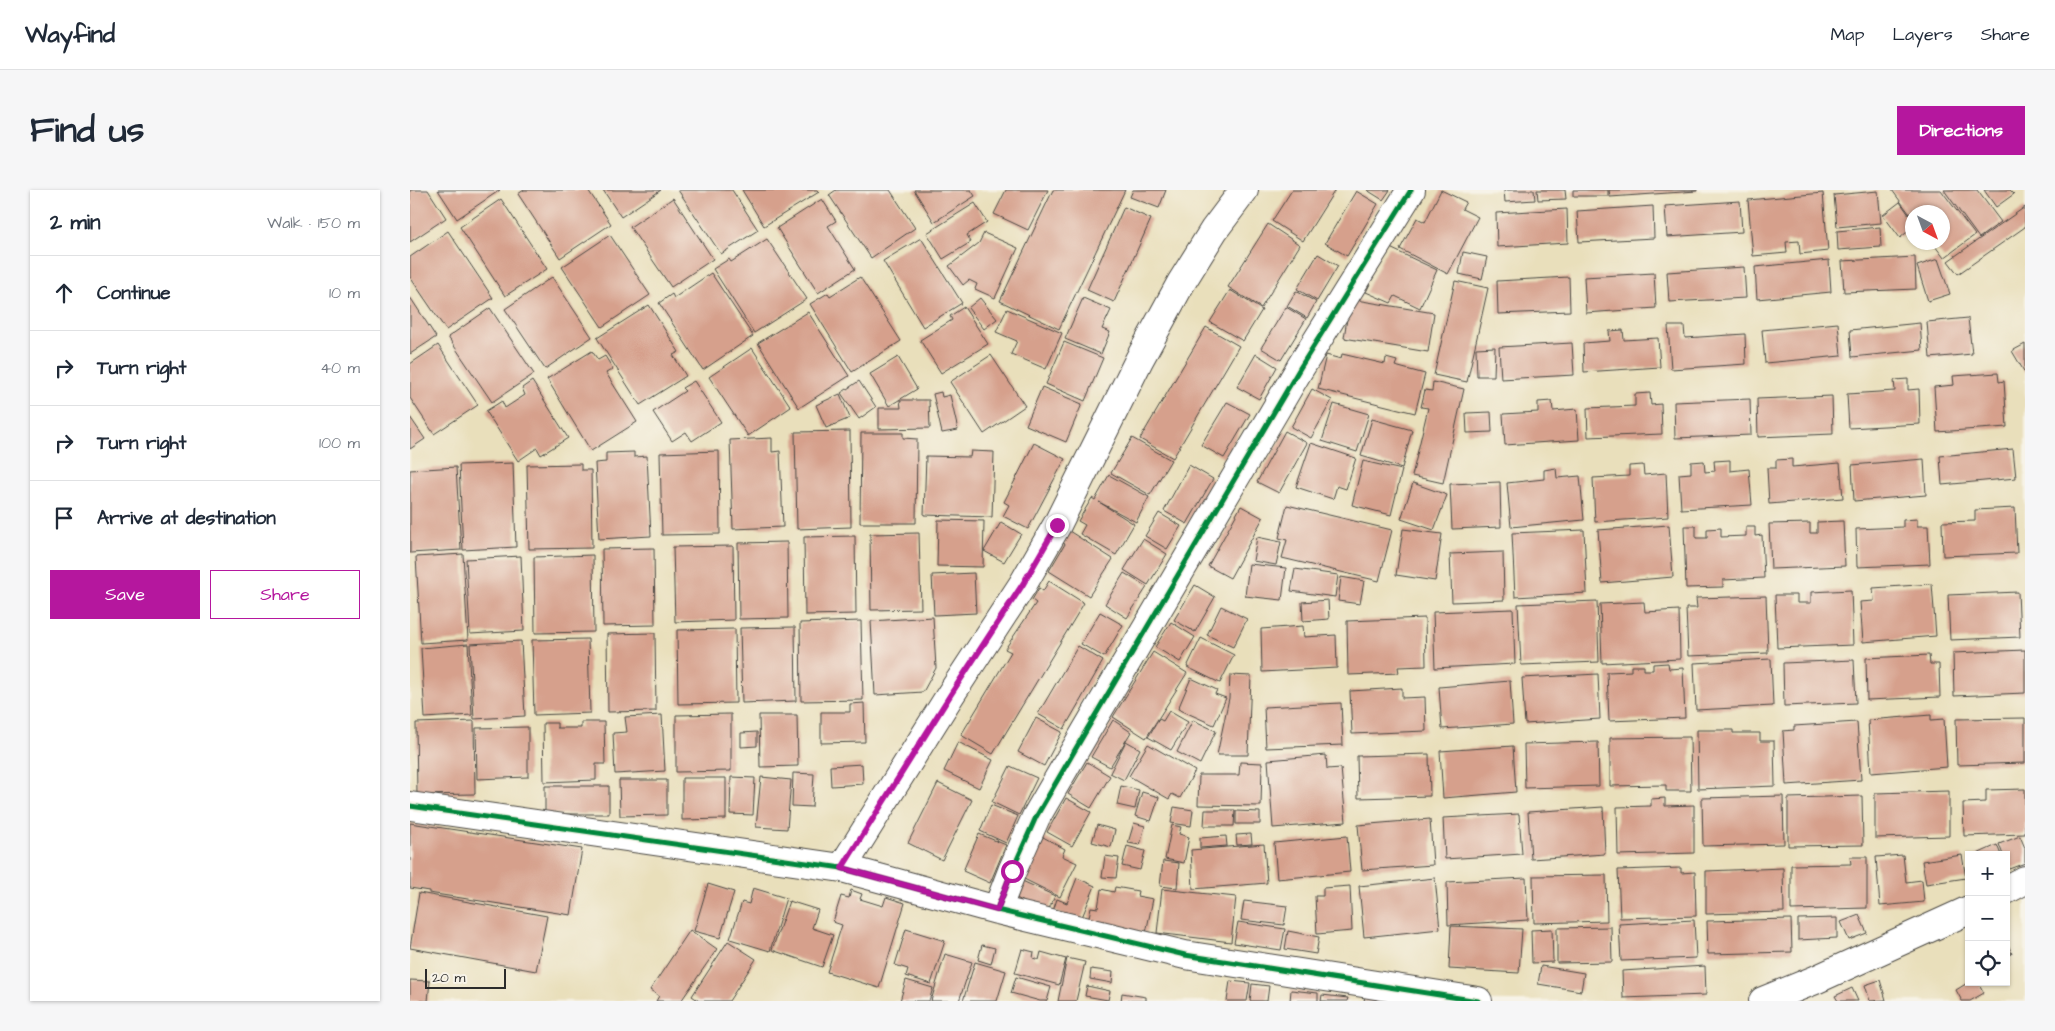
<!DOCTYPE html>
<html lang="en">
<head>
<meta charset="utf-8">
<style>
  :root { --surface:#fff; --page:#f6f6f7; --text:#1f2937; --muted:#747a83; --line:#e0e1e3; --accent:#b5179e }
  body { margin:0; font-family:"Architects Daughter",sans-serif; background:var(--page); color:var(--text) }
  .controls { position:absolute; right:15px; bottom:15px; display:grid; overflow:hidden; border-radius:0px; box-shadow:0 1px 4px #0004 }
  .controls button { width:45px; height:45px; display:grid; place-items:center; padding:0; border:0; border-bottom:1px solid var(--line); background:var(--surface); color:var(--text); font:25px sans-serif }
  .compass { position:absolute; left:1495px; top:15px; width:45px; height:45px; border-radius:50%; background:var(--surface); box-shadow:0 1px 4px #0004; rotate:139deg }
  .scale { position:absolute; left:15px; bottom:12px; width:81px; box-sizing:border-box; padding-left:5px; border:2px solid #2b2b2b; border-top:0; font-size:14px; line-height:18px; white-space:nowrap; color:#2b2b2b; -webkit-text-stroke:4px #f7f3e8; paint-order:stroke }
  .stop { position:absolute; width:15px; height:15px; margin:-11px; border:4px solid #b5179e; border-radius:50%; background:#fff }
  .stop.end { background:#b5179e; border-color:#fff; box-shadow:0 1px 5px #0008 }
  .list { margin:0; padding:0; list-style:none }
  h2 { display:flex; justify-content:space-between; align-items:center; height:65px; margin:0; padding:0 20px; font-size:21px }
  h2 small { font-size:16px; font-weight:400; color:var(--muted) }
  .list li { display:grid; grid-template-columns:32px 1fr auto; gap:15px; align-items:center; box-sizing:border-box; height:75px; padding:0 20px; border-top:1px solid var(--line) }
  .list b { display:block; font-size:19px; white-space:nowrap }
  .list em { font-size:16px; font-style:normal; color:var(--muted) }
  .actions { display:flex; gap:10px; padding:15px 20px }
  .actions a { flex:1; padding:11px 0; border:1px solid var(--accent); border-radius:0px; text-align:center; font-size:18px; color:var(--accent) }
  .actions .main { background:var(--accent); color:#fff }
  .icon { flex:none; width:28px; height:28px; fill:none; stroke:currentColor; stroke-width:2; stroke-linecap:round; stroke-linejoin:round }
  .map { position:relative; flex:none; width:1615px; height:811px; overflow:hidden; border-radius:0px }
  header { display:flex; align-items:center; gap:30px; box-sizing:border-box; height:70px; padding:0 25px; background:var(--surface); border-bottom:1px solid var(--line) }
  header strong { font-size:24px }
  nav { display:flex; gap:28px; margin-inline-start:auto; font-size:18px }
  .intro { display:flex; align-items:center; justify-content:space-between; box-sizing:border-box; height:120px; padding:0 30px }
  h1 { margin:0; font-size:35px }
  .button { padding:12px 22px; border-radius:0px; background:var(--accent); color:#fff; font-size:18px; font-weight:700 }
  main { display:flex; gap:30px; padding:0 30px }
  aside { flex:1; background:var(--surface); border-radius:0px; box-shadow:0 1px 4px #0004 }
  .map>svg:first-child { display:block }
  .building { fill:#d6a08c }
  .lines { fill:none; stroke-linecap:round; stroke-linejoin:round }
  .minor-casing { stroke:#484641; stroke-width:30 }
  .minor { stroke:#fff; stroke-width:28 }
  .cycleway-casing { stroke:#f7f3e8; stroke-width:8 }
  .cycleway { stroke:#00873e; stroke-width:5 }
  .route { stroke:#b5179e; stroke-width:6 }
</style>
</head>
<body>
<header>
<strong>Wayfind</strong>
<nav><a>Map</a><a>Layers</a><a>Share</a></nav>
</header>
<div class="intro"><h1>Find us</h1><a class="button">Directions</a></div>
<main>
<aside>
<h2>2 min<small>Walk · 150 m</small></h2>
<ul class="list">
<li><svg class="icon" aria-label="ahead" viewBox="0 0 24 24"><path d="M12 20V5M6 11l6-6 6 6"/></svg><div><b>Continue</b></div><em>10 m</em></li>
<li><svg class="icon" aria-label="right" viewBox="0 0 24 24"><path d="M7 20v-9h11M14 6l5 5-5 5"/></svg><div><b>Turn right</b></div><em>40 m</em></li>
<li><svg class="icon" aria-label="right" viewBox="0 0 24 24"><path d="M7 20v-9h11M14 6l5 5-5 5"/></svg><div><b>Turn right</b></div><em>100 m</em></li>
<li><svg class="icon" aria-label="arrive" viewBox="0 0 24 24"><path d="M6 21V4h12l-3 4 3 4H6"/></svg><div><b>Arrive at destination</b></div></li>
</ul>
<div class="actions"><a class="main">Save</a><a>Share</a></div>
</aside>
<div class="map">
<svg width="1615" height="811" viewBox="0 0 1615 811">
  <rect width="100%" height="100%" fill="#f7f3e8"/>
  <filter id="ink" filterUnits="userSpaceOnUse"><feTurbulence type="fractalNoise" baseFrequency=".02" numOctaves="2"/><feDisplacementMap in="SourceGraphic" scale="10" xChannelSelector="R" yChannelSelector="G"/><feConvolveMatrix kernelMatrix="1 2 1 2 8 2 1 2 1" color-interpolation-filters="sRGB"/></filter>
  <filter id="wash" filterUnits="userSpaceOnUse"><feTurbulence type="fractalNoise" baseFrequency=".0096" numOctaves="4" result="noise"/><feDisplacementMap in="SourceGraphic" scale="20" xChannelSelector="R" yChannelSelector="G"/><feGaussianBlur stdDeviation="1.12" result="paint"/><feColorMatrix in="noise" values="0 0 0 0 0 0 0 0 0 0 0 0 0 0 0 0 0 1.4 0 .05"/><feComposite in="paint" operator="in"/></filter>
  <g filter="url(#wash)">
    <rect width="100%" height="100%" fill="#e9dfbb"/>
    <g id="blocks">
      <path class="building" d="M0,0H18L36,28L0,52Z
        M28,0H90L47,29Z
        M114,0H178L201,34L150,68L108,4Z
        M193,0H251L211,27Z
        M268,0H322L348,40L311,64Z
        M332,0H407L409,2L354,36Z
        M426,0H480L505,38L461,68L419,5Z
        M504,0H561L565,6L524,32Z
        M596,0H638L618,40L584,24Z
        M643,0H715L649,139L590,111Z
        M723,0H756L749,18L720,7Z
        M882,0H925L893,51L862,31Z
        M957,0H980L973,10Z
        M1031,0L1056,12L1052,19L1068,27L1038,84L990,59L1007,28L1015,32Z
        M1094,0H1124L1125,10L1095,12Z
        M1127,0H1155L1156,9L1128,10Z
        M1163,0H1198V6H1163Z
        M1199,0H1287V1L1200,7Z
        M1482,0H1531L1565,45L1534,68L1522,52H1532V22H1502V27Z
        M1534,0H1567L1591,32L1569,48Z
        M1574,0H1600L1604,4L1586,17Z
        M946,1L968,14L937,66L915,53Z
        M1468,1L1471,33L1427,37L1424,5Z
        M1413,3L1418,61L1390,64L1389,51L1376,52L1377,63L1343,66L1338,10Z
        M263,8L303,69L261,97L220,37Z
        M91,9L137,79L95,106L50,37Z
        M412,9L426,31L418,36L445,79L408,103L367,38Z
        M1330,11L1332,42L1257,47L1255,16Z
        M1490,12L1502,29V38L1490,48L1473,25Z
        M565,13L577,32L557,45L561,52L533,69L517,43Z
        M1243,16L1244,48L1169,52L1167,21Z
        M714,17L741,29L704,112L677,100Z
        M1615,17V37L1548,84L1538,71Z
        M1157,19L1158,53L1087,57L1086,23Z
        M858,34L890,55L851,118L818,97Z
        M1470,37L1471,57L1428,60L1427,41Z
        M38,41L83,108L36,140L0,87V67Z
        M574,43L608,58L585,108L565,99L567,94L559,90L553,95L539,76L569,53Z
        M200,45L240,105L192,137L152,77Z
        M511,48L552,113L513,137L473,71Z
        M357,49L397,109L344,143L303,79L319,69L321,72Z
        M978,57L1027,80L1010,118L985,106L981,113L956,102Z
        M1053,62L1077,67L1072,89L1049,84Z
        M908,64L928,76L907,111L887,99Z
        M1505,67L1506,99L1434,102L1432,71Z
        M1528,69L1540,104L1518,111L1507,76Z
        M1419,70L1421,102L1347,109L1345,77Z
        M1334,77L1336,108L1259,112L1257,82Z
        M301,83L343,146L293,180L249,113L262,104L264,108Z
        M1244,83L1246,118L1176,123L1174,87Z
        M142,87L182,147L135,179L95,119Z
        M450,87L491,151L442,182L400,114L418,103L420,106Z
        M1159,87L1160,121L1088,124L1087,91Z
        M1045,91L1078,98L1057,192L1024,185Z
        M820,100L852,120L833,151L800,132Z
        M886,101L906,112L897,128L877,116Z
        M0,107L26,147L0,164Z
        M570,108L587,129L574,139L558,118Z
        M673,108L701,120L692,139L700,142L691,164L655,149Z
        M940,109L1024,123L1018,162L934,148Z
        M239,115L269,162L263,165L276,186L230,215L187,148Z
        M554,117L578,154L531,183L510,150L542,130L540,126Z
        M876,117L896,129L871,170L851,158Z
        M80,118L124,184L82,212L38,147Z
        M597,119L652,143L636,179L601,164L607,151L586,142Z
        M398,122L439,186L389,218L348,153Z
        M1558,128L1562,164L1520,168L1517,132Z
        M1428,133L1431,166L1355,173L1352,140Z
        M1510,133L1512,160L1442,167L1440,140Z
        M1258,136H1274L1275,148L1335,144L1336,174L1261,179Z
        M796,137L829,156L763,268L730,249Z
        M1213,140L1214,150L1248,148L1250,177L1174,182L1173,153L1200,151L1199,141Z
        M654,152L693,168L675,211L636,194Z
        M1162,153L1164,185L1091,189L1089,157Z
        M1615,154V183L1602,161Z
        M28,155L68,215L24,244L0,208V174Z
        M1085,157L1084,186H1067L1066,158Z
        M342,158L381,217L338,246L299,187Z
        M182,161L188,170L195,166L203,179L196,183L227,232L181,261L137,189Z
        M846,164L867,177L849,209L827,197Z
        M932,164L975,174L976,168L987,171L985,176L1015,184L1005,223L908,199L916,165L931,169Z
        M581,165L615,216L574,244L540,192Z
        M488,167L507,199L479,216L460,184Z
        M1588,183L1589,192L1594,191L1597,237L1527,242L1524,197L1544,195L1543,186Z
        M1498,189V200L1509,199L1510,234L1439,238L1437,204L1485,201L1484,190Z
        M122,191L158,248L131,265L127,258L108,271L76,221L92,211L95,218L115,205L112,198Z
        M284,191L311,232L282,251L276,242L262,251L243,222L275,201L272,198Z
        M449,191L466,217L449,229L431,203Z
        M1023,192L1054,199L1033,293L1002,286L1018,218L1011,217L1015,200L1022,201Z
        M632,197L672,214L656,252L616,235Z
        M902,199L922,210L901,248L881,237Z
        M531,202L532,207L540,205L548,240L532,243L523,204Z
        M1240,203L1241,215L1251,214L1252,244L1178,247L1177,218L1225,216V204Z
        M430,204L440,228L416,238L406,215Z
        M1422,206L1423,244L1348,247L1347,209Z
        M1340,209L1341,245L1265,248L1264,212Z
        M490,210H519L520,238L469,239V218H491Z
        M1142,211L1143,221L1167,219L1169,250L1095,255L1093,224L1128,222V212Z
        M817,212L840,224L814,268L791,255Z
        M924,214L959,224L947,262L912,251Z
        M1081,222L1082,242L1057,243L1056,223Z
        M0,227L15,249L0,259Z
        M962,229L1002,240L992,278L951,266Z
        M440,241L441,337L387,339L385,242Z
        M875,241L897,253L869,303L847,292Z
        M451,243H493V248L507,249L506,333H450Z
        M362,248V262L370,261L373,337L323,339L320,250Z
        M722,248L761,270L740,305L701,283Z
        M624,253L655,269L618,339L593,326L599,315L594,312Z
        M901,253L946,268L936,299L927,296L923,309L886,297Z
        M1603,259L1606,288L1532,295L1530,266Z
        M309,261L310,344L252,345L250,263Z
        M561,261L584,262L582,327L514,325L516,266L560,267Z
        M224,262V267L237,266L241,346L189,349L185,273L196,272V263Z
        M1382,269V277L1430,273L1433,308L1359,314L1357,278H1366V270Z
        M1514,269L1516,305L1444,311L1442,275Z
        M1320,270V281L1339,279L1342,315L1271,319L1269,284L1281,283V272L1294,271L1295,282L1305,281L1304,271Z
        M953,271L992,280L981,325L942,315Z
        M103,273L106,357L53,360L49,275Z
        M171,274V280H181L182,358L119,359L117,275Z
        M779,275L803,289L777,334L754,321Z
        M1233,275L1234,285L1256,283L1258,327L1185,332L1183,288L1219,286V276Z
        M46,277L51,360L0,363V280Z
        M1146,278L1147,288L1170,286L1174,330L1101,337L1097,293L1134,289V280Z
        M699,285L739,307L726,332L689,312L724,334L706,365L670,344L675,335L668,331L682,308L685,310Z
        M1090,292L1091,337L1042,339L1040,294Z
        M1003,293L1037,305L1024,340L991,329Z
        M877,315L982,340L969,391L872,368L877,350L869,348Z
        M831,316L853,328L820,388L798,376Z
        M1605,318L1607,363L1533,366L1532,332L1565,331V320Z
        M749,323L771,336L757,359L735,346Z
        M1507,329V336H1518L1520,374L1447,377L1446,339L1493,337V330Z
        M528,330L574,331L573,377L527,376Z
        M1433,331L1435,376L1361,379L1359,334L1400,333V343H1407V332Z
        M591,332L611,344L594,372L574,361Z
        M1259,335L1263,387L1192,393L1188,340Z
        M1274,336H1286V348H1297V339L1311,338V347L1336,346V337H1345V346L1352,345L1354,388L1313,390V397L1276,398Z
        M993,339L1032,344L1025,391L986,385Z
        M1174,340L1177,403L1105,407L1102,343Z
        M659,341L703,369L679,406L639,381L655,354L651,352Z
        M509,343L511,419L461,420L460,344Z
        M445,346L446,424L395,425L394,347Z
        M847,347L871,352L866,375L843,371Z
        M733,349L757,364L738,395L714,380Z
        M377,352L378,428L329,429L328,353Z
        M323,356L324,430L265,432L263,357Z
        M244,358L245,435L193,436L192,359Z
        M1093,362L1094,410L1042,412L1040,364Z
        M53,364L58,450L11,453L6,367Z
        M183,365L184,442L125,443L124,367Z
        M111,366L114,441L60,444L56,369Z
        M839,374L876,378L872,410L835,406Z
        M885,379L928,385L925,407L881,401Z
        M564,383L566,423L524,425L522,385Z
        M714,383L737,397L717,428L695,414Z
        M931,387L954,391L950,414L928,411Z
        M639,391L674,413L583,564L551,545L601,462L595,459L626,413L622,410L629,398L633,401Z
        M1522,394L1526,446L1453,452L1450,412L1464,411L1463,398Z
        M785,395L805,407L785,442L764,430Z
        M1441,400L1443,455L1367,458L1365,405H1387V413H1401V402Z
        M1608,402L1610,447L1540,450L1538,405Z
        M1356,406L1358,463L1278,466L1276,418H1287L1286,408Z
        M918,410L919,429L893,431L892,412Z
        M1187,411L1189,472L1111,475L1108,414Z
        M1234,412L1235,422L1269,420L1270,469L1192,473L1190,414Z
        M811,416L837,429L823,457L797,445Z
        M1103,419L1105,474L1025,478L1023,422Z
        M690,422L713,435L694,467L671,454Z
        M523,427L526,478L513,502L465,505L461,431Z
        M1015,428L1016,476L988,477L989,483L938,485L937,431Z
        M451,431L453,510L391,511L390,433Z
        M761,432L785,447L770,472L745,457Z
        M893,436L894,447L926,445L927,478L852,482L851,439Z
        M385,437L386,511L332,513L330,438Z
        M325,439L326,513L268,514L267,440Z
        M245,443L246,521L198,522L197,444Z
        M791,448L824,465L810,493L777,477Z
        M178,449L180,523L124,525L122,450Z
        M111,451L115,526L64,529L60,454Z
        M58,454L62,525L15,528L11,458Z
        M668,456L693,471L654,539L628,524Z
        M1615,460V503L1544,506L1543,463Z
        M743,462L777,483L736,548L703,527Z
        M1519,465L1520,474H1529L1530,507L1457,510L1456,468Z
        M1361,469L1363,516L1286,520L1284,473Z
        M1444,470L1446,513L1374,516L1373,473Z
        M1258,473L1259,479L1273,478L1275,528L1199,531L1197,482L1221,481V476H1234V480H1243V474Z
        M1188,484L1190,529L1115,534L1112,488Z
        M820,485L841,486L838,565H807L819,508Z
        M781,488L807,500L805,504L816,508L804,535L768,519Z
        M1100,491L1103,534L1032,539L1029,497Z
        M992,498V508L1015,507L1016,541L942,544L940,501Z
        M454,513L455,552L411,553V522H440V514Z
        M931,513L933,555L856,558L854,517Z
        M759,521L778,532L761,560L738,547L749,529L753,531Z
        M321,524V581L266,582V525Z
        M252,525L255,581L205,584L203,543L217,542L215,527Z
        M349,525H387L388,576L350,577Z
        M1521,525V530L1534,529L1537,577L1461,583L1458,530Z
        M626,528L652,542L634,576L608,562Z
        M1615,528V573L1547,575L1546,529Z
        M703,530L721,542L700,577L681,567Z
        M783,530L806,541L790,574L767,562Z
        M64,531L65,604L7,605L6,533Z
        M171,532H194L195,574H186V590L134,592L133,533H147V538H171Z
        M1447,532L1451,590L1376,595L1373,541L1384,540V536Z
        M118,537V587L67,589L66,538Z
        M1287,540H1323V543H1350V551H1364L1365,596L1288,599Z
        M347,542V556L331,557V543Z
        M1280,547L1281,601H1256V595L1200,596V548Z
        M716,551L730,559L714,590L700,583Z
        M548,552L583,570L569,598L534,581Z
        M1188,552L1189,596L1115,598L1114,554Z
        M738,554L785,581L770,608L762,604L759,609L719,586Z
        M1103,556L1106,602L1033,608L1030,561Z
        M1019,564L1020,606L948,608L947,566Z
        M916,565L917,579L931,578L936,632L863,638L858,570Z
        M677,572L700,586L681,618L658,604Z
        M830,572L852,573L851,616L788,615L789,585H829Z
        M452,574L453,594L421,596L420,576Z
        M600,576L627,588L609,625L582,612Z
        M383,583L404,584L402,617L382,616Z
        M321,587L345,588L343,625L320,624Z
        M351,587L381,590L377,639L346,637Z
        M272,588H316V629L272,630Z
        M209,590H257V625L210,626Z
        M528,593L562,610L532,670L498,653Z
        M135,596H199V624H135Z
        M711,596L729,600L725,619L707,615Z
        M1615,599V644L1554,646L1553,613L1576,612V600Z
        M1539,601V646L1465,648V603Z
        M732,602L749,607L741,631L725,626Z
        M1373,606L1374,654L1293,656L1292,608Z
        M1452,606L1453,655L1378,656V608Z
        M656,608L681,622L662,656L637,642Z
        M1255,608V616L1284,615V663L1208,665L1207,617L1241,616V609Z
        M581,615L608,626L596,653L570,641Z
        M764,617L783,620L781,636L761,633Z
        M1193,617L1195,664L1121,669L1118,622Z
        M795,620H825L824,636H794Z
        M826,621L850,622V634H826Z
        M1109,624L1112,664L1035,669L1033,628Z
        M1020,629L1023,675L952,680L948,635Z
        M0,633L172,659L161,725L19,703V701L0,698Z
        M724,633L735,636L730,655L718,653Z
        M687,635L705,640L701,657L682,652Z
        M762,635L771,637L769,644L779,647L774,673L755,669Z
        M569,644L596,655L580,693L553,681Z
        M841,644L842,654L827,655L826,645Z
        M816,646L817,656L790,658V648Z
        M937,646L940,682L867,689L864,653Z
        M1610,646L1615,658V673L1599,679L1596,672V665H1593L1589,654Z
        M633,647L655,659L652,666L667,673L650,707L612,688Z
        M854,654L857,693L783,699L781,660Z
        M1587,655L1591,665H1565Z
        M717,656L735,661L730,680L712,676Z
        M1493,665L1496,692L1512,690L1514,712L1470,716L1466,667Z
        M1552,665L1556,688L1516,694L1512,671Z
        M695,666L709,668L706,688L692,687Z
        M1440,667H1457V718L1381,720V675L1441,674Z
        M753,671L769,673L767,698L750,696Z
        M1271,678V683L1285,682L1286,726L1210,728L1208,680Z
        M1373,678L1374,722L1296,724V681Z
        M1196,685L1197,731L1124,733L1123,686Z
        M667,688L685,696L670,732L643,721L647,709L657,713Z
        M1025,688L1030,739L954,747L949,696Z
        M1116,688L1118,730L1038,735L1037,692Z
        M608,689L645,706L637,723L600,705Z
        M298,694L324,702L310,748L284,741Z
        M940,696L942,741L907,744L905,706H913V698Z
        M705,697L728,701L727,706L743,709L736,743L678,732L681,717L688,718L691,699L704,702Z
        M343,698L376,708L360,761L320,749L332,712L339,714Z
        M752,699L826,707L821,752L747,743Z
        M441,700L452,704L450,709L473,716L476,707L495,713L469,798L417,782L432,735L423,732L431,706L439,708Z
        M9,703L137,726L126,781L0,758Z
        M379,711L408,720L402,738L423,745L412,777L362,760Z
        M834,711L877,716L874,735L831,730Z
        M1449,725L1457,743L1439,750L1431,732Z
        M1427,728V748L1388,750V729Z
        M1381,729L1382,762L1298,764L1297,731Z
        M1284,730L1286,768L1211,771L1209,734Z
        M828,732L875,739L871,760L824,753Z
        M1041,736L1112,739L1109,783L1039,779Z
        M1201,737L1202,772L1147,773V738Z
        M496,739L535,751L521,794L496,786L498,779L485,775Z
        M1142,739L1143,772L1122,773L1121,740Z
        M280,740L307,759L271,811H246L249,806L240,800Z
        M878,741L909,747L906,764L875,759Z
        M1596,750L1602,764L1596,766Z
        M318,751L346,769L319,811H289L282,806Z
        M572,755L585,758L581,774L568,770Z
        M612,759L624,762L623,768L629,770L631,762L656,769L649,795L605,783Z
        M535,764L562,772L549,811H521Z
        M657,768L675,772L666,811H648Z
        M565,772L596,781L587,811H553Z
        M1131,776L1174,783L1171,801L1128,794Z
        M1295,776L1296,805L1213,808L1212,781Z
        M681,779L703,782L702,793L680,789Z
        M606,787L641,797L637,811H630L601,803Z
        M0,790L20,791L18,811H0Z
        M496,790L523,798L519,811H490Z
        M1470,790L1476,810L1460,811L1455,795Z
        M820,791L840,793L837,811H817Z
        M1559,792H1568L1574,803L1560,811H1552L1546,800Z
        M842,794L859,796L857,811H840Z
        M677,796L700,801L698,810L675,806Z
        M1442,798L1448,811H1428L1425,806Z
        M881,800L908,803V811H880Z
        M712,803L736,807V811H711Z
        M912,805L938,808L937,811H911Z
        M955,806L980,811H954Z"/>
    </g>
  </g>
  <g filter="url(#ink)">
    <use href="#blocks" fill-opacity="0" stroke="#484641" stroke-width="1"/>
    <g class="lines">
      <defs>
        <path id="minor" d="M0,616L432,678L587,720L775,765L1068,811
          M432,678L541,504L613,394L647,335L729,170L771,93L804,40L834,0
          M1596,700L1615,690
          M587,720L602,681L626,627L676,541L890,178L1001,0
          M1353,811L1405,790L1559,720"/>
      </defs>
      <use href="#minor" class="minor-casing"/>
      <use href="#minor" class="minor"/>
      <defs>
        <path id="cycleway" d="M0,616L432,678L587,720L775,765L1068,811
          M587,720L602,681L626,627L676,541L890,178L1001,0"/>
      </defs>
      <use href="#cycleway" class="cycleway-casing"/>
      <use href="#cycleway" class="cycleway"/>
    </g>
  </g>
  <g class="lines" filter="url(#ink)">
    <path class="route" d="M602,681L587,720L432,678L541,504L613,394L647,335"/>
  </g>
</svg>
<div class="controls">
<button>+</button>
<button>−</button>
<button><svg class="icon" aria-label="locate" viewBox="0 0 24 24"><circle cx="12" cy="12" r="6"/><path d="M12 2v4M12 18v4M2 12h4M18 12h4"/></svg></button>
</div>
<svg class="compass" viewBox="-18 -18 36 36"><path d="M0-13l5 13h-10z" fill="#e53935"/><path d="M0 13l5-13h-10z" fill="#747a83"/></svg>
<div class="scale">20 m</div>
<div class="stop" style="left:602px;top:681px"></div>
<div class="stop end" style="left:647px;top:335px"></div>
</div>
</main>
</body>
</html>
